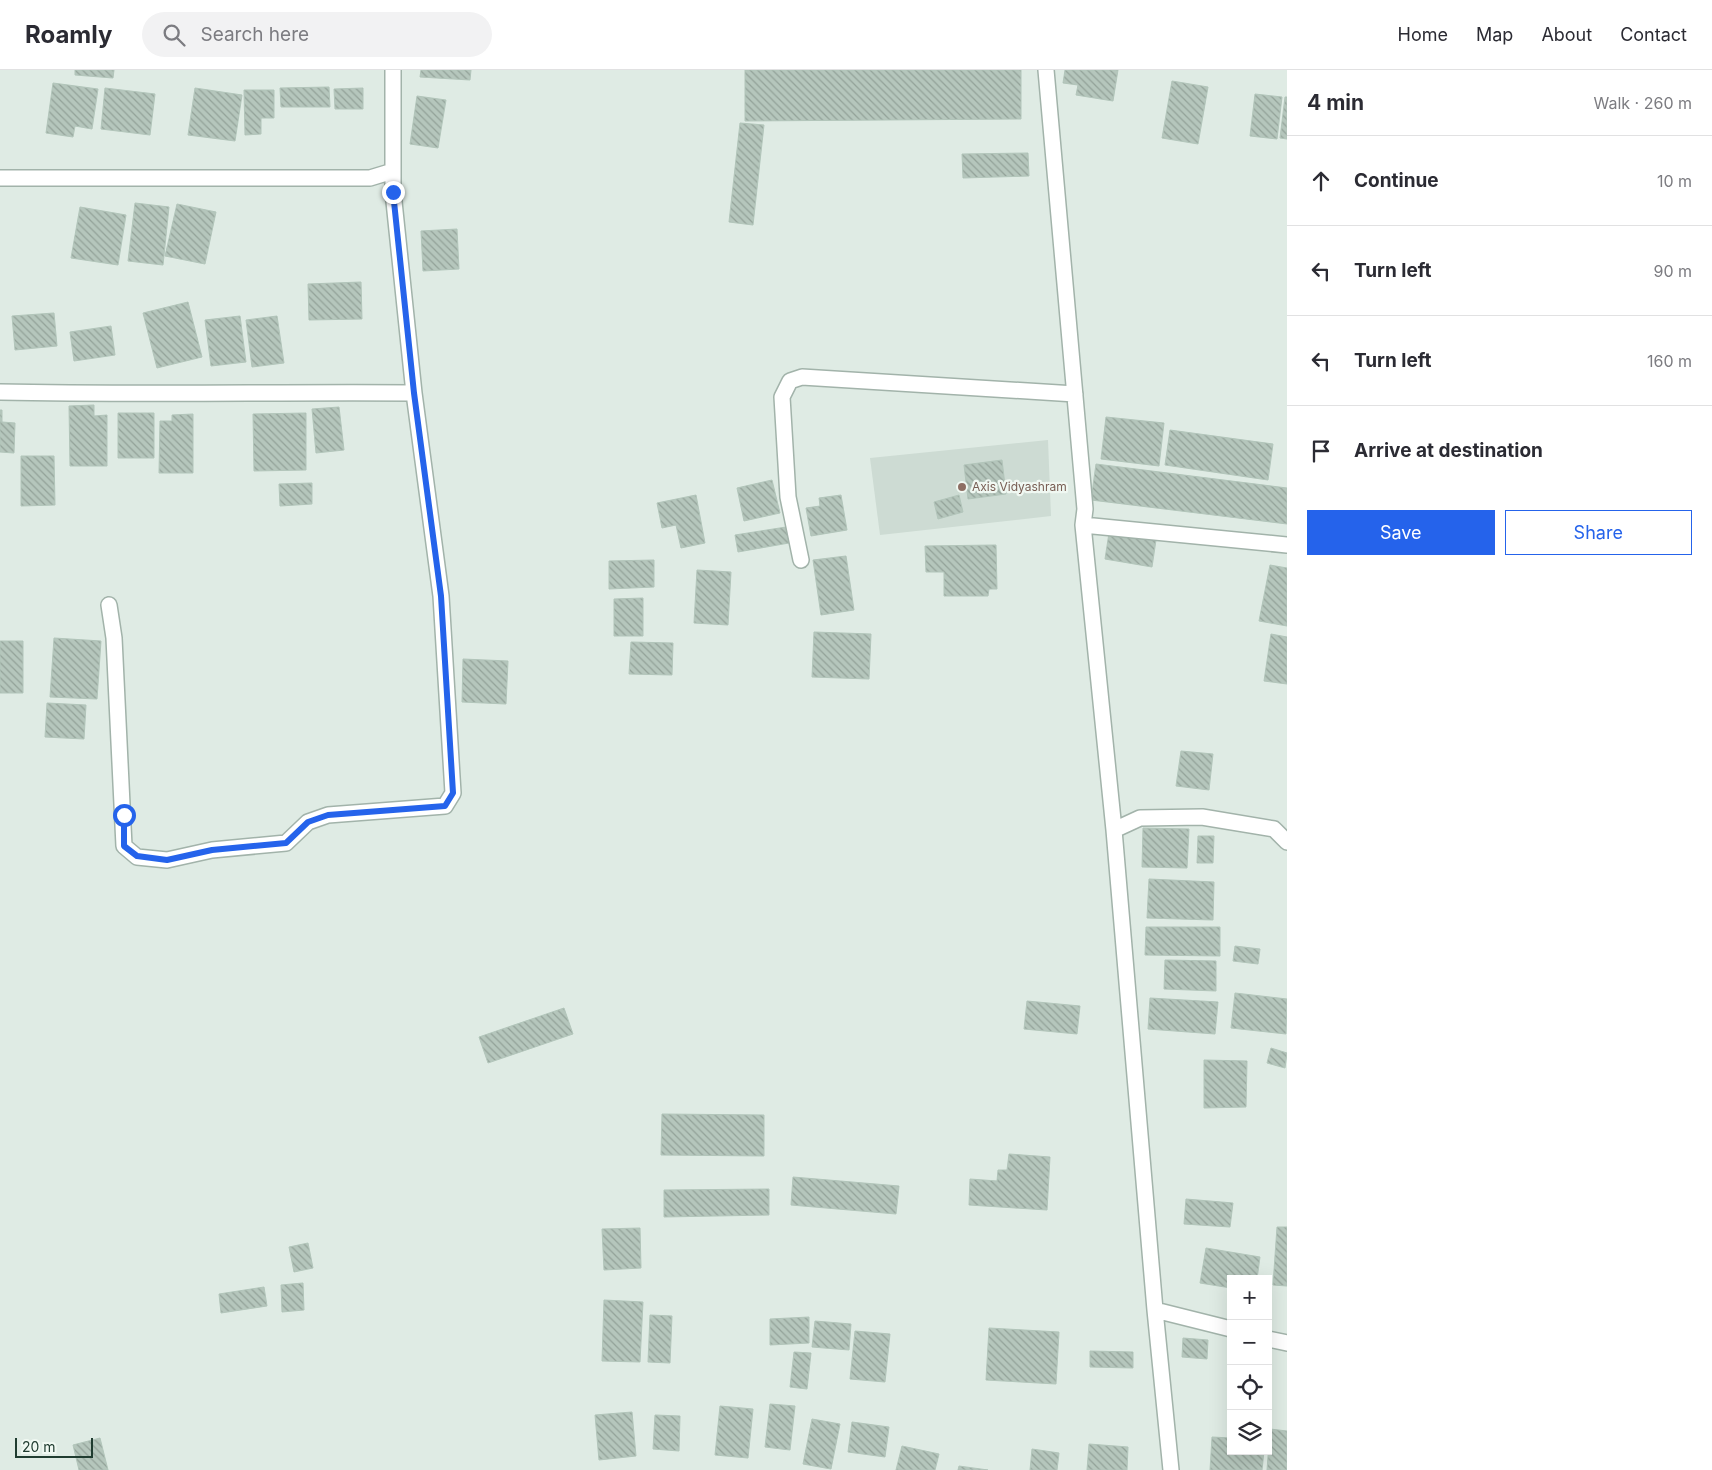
<!DOCTYPE html>
<html lang="en">
<head>
<meta charset="utf-8">
<style>
  :root { --surface:#fff; --page:#f2f2f3; --text:#2b2b33; --muted:#7c7c81; --line:#e1e1e2; --accent:#2563eb }
  body { margin:0; font-family:Inter,sans-serif; background:var(--page); color:var(--text) }
  .controls { position:absolute; right:15px; bottom:15px; display:grid; overflow:hidden; border-radius:0px; box-shadow:0 5px 20px #0002 }
  .controls button { width:45px; height:45px; display:grid; place-items:center; padding:0; border:0; border-bottom:1px solid var(--line); background:var(--surface); color:var(--text); font:25px sans-serif }
  .scale { position:absolute; left:15px; bottom:12px; width:78px; box-sizing:border-box; padding-left:5px; border:2px solid #203c30; border-top:0; font-size:14px; line-height:18px; white-space:nowrap; color:#203c30; -webkit-text-stroke:4px #f0f8f2; paint-order:stroke }
  .stop { position:absolute; width:15px; height:15px; margin:-11px; border:4px solid #2563eb; border-radius:50%; background:#fff }
  .stop.end { background:#2563eb; border-color:#fff; box-shadow:0 1px 5px #0008 }
  .list { margin:0; padding:0; list-style:none }
  h2 { display:flex; justify-content:space-between; align-items:center; height:65px; margin:0; padding:0 20px; font-size:21px }
  h2 small { font-size:16px; font-weight:400; color:var(--muted) }
  .list li { display:grid; grid-template-columns:32px 1fr auto; gap:15px; align-items:center; box-sizing:border-box; height:90px; padding:0 20px; border-top:1px solid var(--line) }
  .list b { display:block; font-size:19px; white-space:nowrap }
  .list em { font-size:16px; font-style:normal; color:var(--muted) }
  .actions { display:flex; gap:10px; padding:15px 20px }
  .actions a { flex:1; padding:11px 0; border:1px solid var(--accent); border-radius:0px; text-align:center; font-size:18px; color:var(--accent) }
  .actions .main { background:var(--accent); color:#fff }
  .icon { flex:none; width:28px; height:28px; fill:none; stroke:currentColor; stroke-width:2; stroke-linecap:round; stroke-linejoin:round }
  .map { position:relative; flex:none; width:1287px; height:1400px; overflow:hidden }
  header { display:flex; align-items:center; gap:30px; box-sizing:border-box; height:70px; padding:0 25px; background:var(--surface); border-bottom:1px solid var(--line) }
  header strong { font-size:24px }
  nav { display:flex; gap:28px; margin-inline-start:auto; font-size:18px }
  .search { width:350px; height:45px; background:var(--page); display:flex; align-items:center; gap:12px; box-sizing:border-box; padding:0 18px; border-radius:28px; color:var(--muted); font-size:19px }
  main { display:flex }
  aside { flex:1; background:var(--surface) }
  .map>svg:first-child { display:block }
  .built { fill:#cddbd3 }
  .building { fill:url(#building-back-hatch); stroke:#b2c5ba }
  .lines { fill:none; stroke-linecap:round; stroke-linejoin:round }
  .minor-casing { stroke:#a2b3aa; stroke-width:18 }
  .minor { stroke:#fff; stroke-width:15 }
  .route { stroke:#2563eb; stroke-width:6 }
  .education-dot { fill:#8d6e63; stroke:#f0f8f2; stroke-width:2 }
  .labels { text-anchor:middle; stroke-width:4.5; stroke-linejoin:round; paint-order:stroke }
  .education-label { font-size:12px; fill:#785e54; stroke:#f0f8f2; text-anchor:start }
</style>
</head>
<body>
<header>
<strong>Roamly</strong>
<div class="search"><svg class="icon" aria-label="search" viewBox="0 0 24 24"><circle cx="10" cy="10" r="6"/><path d="M15 15l6 6"/></svg>Search here</div>
<nav><a>Home</a><a>Map</a><a>About</a><a>Contact</a></nav>
</header>
<main>
<div class="map">
<svg width="1287" height="1400" viewBox="0 0 1287 1400">
  <defs>
    <pattern id="building-back-hatch" width="6" height="6" patternUnits="userSpaceOnUse" patternTransform="scale(1.25)"><rect width="6" height="6" fill="#b5c6bc"/><path d="M-1 5l2 2M0 0l6 6M5-1l2 2" fill="none" stroke="#93a299"/></pattern>
  </defs>
  <rect width="100%" height="100%" fill="#dfebe4"/>
  <path class="built" d="M1048,370L1051,446L880,465L870,388Z"/>
  <path class="building" d="M75,0H114L113,8L75,5Z
    M421,0H471L470,10L420,7Z
    M745,0H1021V49L745,51Z
    M1065,0H1118L1113,31L1076,25L1078,15L1063,13Z
    M1172,11L1208,17L1198,74L1162,68Z
    M53,13L98,19L92,59L75,56L73,67L46,63Z
    M329,17L330,37H281L280,18Z
    M105,18L155,24L150,65L101,59Z
    M195,18L242,25L235,71L188,65Z
    M363,18V39H335L334,19Z
    M244,20H274V48H261V64L245,65Z
    M1255,24L1282,27L1277,69L1250,66Z
    M417,26L446,30L438,78L410,74Z
    M1285,27H1287V69L1280,68Z
    M740,53L764,55L753,155L729,152Z
    M1028,83L1029,106L963,108L962,84Z
    M135,133L169,137L163,195L128,191Z
    M177,134L216,142L205,194L165,186Z
    M80,137L126,145L118,195L71,188Z
    M457,159L459,199L423,201L421,161Z
    M361,212L362,249L309,250L308,214Z
    M188,232L202,287L157,298L143,243Z
    M54,243L57,276L15,280L12,246Z
    M240,246L246,292L211,296L205,250Z
    M277,246L284,293L252,297L246,250Z
    M111,256L115,285L74,291L70,262Z
    M94,335V346L107,345V396H70L69,336Z
    M339,337L344,380L316,383L312,339Z
    M0,340H2V352L15,353L14,383L0,382Z
    M118,343H154V388H118Z
    M306,343V400L254,401L253,344Z
    M193,344V403H159L160,351H172V345Z
    M1106,347L1164,353L1159,396L1101,389Z
    M1170,360L1273,374L1268,410L1165,395Z
    M21,386H54L55,435L21,436Z
    M1002,390L1006,424L968,429L964,395Z
    M1096,394L1287,418V454L1091,430Z
    M772,410L780,443L744,451L737,418Z
    M312,413V434L280,436L279,414Z
    M696,425L705,473L681,478L676,455L662,458L657,433Z
    M841,425L847,460L811,466L806,438L820,436L819,428Z
    M959,425L963,442L938,449L934,432Z
    M786,457L789,473L738,482L735,465Z
    M1109,463L1156,470L1152,497L1105,489Z
    M996,475L997,519H989L988,526H944V502H926L925,476Z
    M846,486L854,540L821,545L813,490Z
    M654,490V517L609,519V491Z
    M1270,495L1287,498V556L1259,551Z
    M697,500L731,502L728,555L694,553Z
    M643,528V566H614V529Z
    M814,562L871,564L869,609L812,607Z
    M1271,564L1287,567V614L1264,611Z
    M54,568L101,571L97,629L50,627Z
    M0,571H23V623H0Z
    M631,572L673,573L672,605L629,604Z
    M463,589L508,591L506,634L462,632Z
    M47,633L86,635L84,669L45,667Z
    M1181,681L1213,684L1209,720L1176,716Z
    M1143,758L1189,759L1187,798L1142,797Z
    M1198,766H1214L1213,793H1197Z
    M1149,809L1214,812L1213,850L1147,848Z
    M1146,857H1220V886L1145,885Z
    M1235,876L1260,879L1258,894L1233,891Z
    M1165,890L1216,891V921L1164,919Z
    M1235,923L1287,929L1286,964L1231,958Z
    M1150,928L1218,932L1215,964L1148,959Z
    M1027,931L1080,936L1077,964L1024,959Z
    M564,938L573,964L488,993L479,967Z
    M1271,978L1287,983L1285,998L1267,993Z
    M1204,990L1247,991L1246,1037L1204,1038Z
    M662,1044L764,1045V1086L661,1085Z
    M1009,1084L1050,1087L1047,1140L969,1135L970,1109L997,1111L998,1100H1007Z
    M793,1107L899,1116L896,1144L791,1135Z
    M769,1119V1145L664,1147V1120Z
    M1186,1129L1233,1133L1230,1157L1184,1154Z
    M1277,1157H1287V1216L1273,1215Z
    M640,1158L641,1198L604,1200L602,1159Z
    M308,1173L313,1198L294,1202L289,1177Z
    M1206,1178L1260,1187L1257,1209H1231V1218L1200,1213Z
    M303,1213L304,1240L282,1242L281,1215Z
    M264,1217L267,1236L221,1243L219,1224Z
    M604,1230L643,1232L640,1292L602,1291Z
    M650,1245L672,1246L670,1293L648,1292Z
    M809,1247V1273L770,1275V1249Z
    M815,1251L851,1254L849,1280L812,1277Z
    M989,1258L1059,1262L1056,1314L986,1310Z
    M855,1261L890,1264L885,1312L850,1309Z
    M1183,1268L1208,1270L1207,1289L1182,1287Z
    M1090,1281L1133,1282V1298L1090,1297Z
    M794,1282L811,1283L807,1319L790,1317Z
    M770,1334L795,1336L790,1380L765,1377Z
    M720,1336L753,1339L748,1388L715,1385Z
    M632,1342L636,1386L599,1390L595,1345Z
    M655,1345L680,1346L679,1381L653,1379Z
    M812,1349L840,1354L831,1399L803,1394Z
    M852,1352L889,1357L885,1387L848,1382Z
    M1270,1359L1287,1361V1400H1267Z
    M1212,1367L1231,1368V1381H1264L1262,1400H1210Z
    M100,1368L108,1400H79L73,1375Z
    M1089,1374L1128,1377L1127,1400H1087Z
    M902,1376L939,1384L935,1400H896Z
    M1032,1379L1059,1383L1057,1400H1030Z
    M959,1396L988,1400H958Z"/>
  <g class="lines">
    <defs>
      <path id="minor" d="M1046,0L1085,439L1083,455L1114,760L1155,1240L1231,1259
        M0,108H370L393,101
        M0,322C138,325 276,322 414,323L393,122V0
        M1083,455L1287,475
        M801,490L788,427L782,327L790,311L802,307L1075,324
        M109,535L114,568L124,776L137,787L167,790L212,780L286,773L308,752L328,745L445,736L453,723L441,526L414,323
        M1114,760L1140,748L1202,747L1274,759L1287,772
        M1155,1240L1171,1400
        M1268,1269L1287,1273"/>
    </defs>
    <use href="#minor" class="minor-casing"/>
    <use href="#minor" class="minor"/>
  </g>
  <g class="lines">
    <path class="route" d="M124,745V776L137,786L167,790L212,780L286,773L308,752L328,745L445,736L453,723L441,526L414,323L393,122"/>
  </g>
  <circle class="education-dot" cx="962" cy="417" r="5"/>
  <g class="labels">
    <g class="education-label">
      <text x="972" y="421">Axis Vidyashram</text>
    </g>
  </g>
</svg>
<div class="controls">
<button>+</button>
<button>−</button>
<button><svg class="icon" aria-label="locate" viewBox="0 0 24 24"><circle cx="12" cy="12" r="6"/><path d="M12 2v4M12 18v4M2 12h4M18 12h4"/></svg></button>
<button><svg class="icon" aria-label="layers" viewBox="0 0 24 24"><path d="M12 4l9 5-9 5-9-5zM3 14l9 5 9-5"/></svg></button>
</div>
<div class="scale">20 m</div>
<div class="stop" style="left:124px;top:745px"></div>
<div class="stop end" style="left:393px;top:122px"></div>
</div>
<aside>
<h2>4 min<small>Walk · 260 m</small></h2>
<ul class="list">
<li><svg class="icon" aria-label="ahead" viewBox="0 0 24 24"><path d="M12 20V5M6 11l6-6 6 6"/></svg><div><b>Continue</b></div><em>10 m</em></li>
<li><svg class="icon" aria-label="left" viewBox="0 0 24 24"><path d="M17 20v-9H6M10 6l-5 5 5 5"/></svg><div><b>Turn left</b></div><em>90 m</em></li>
<li><svg class="icon" aria-label="left" viewBox="0 0 24 24"><path d="M17 20v-9H6M10 6l-5 5 5 5"/></svg><div><b>Turn left</b></div><em>160 m</em></li>
<li><svg class="icon" aria-label="arrive" viewBox="0 0 24 24"><path d="M6 21V4h12l-3 4 3 4H6"/></svg><div><b>Arrive at destination</b></div></li>
</ul>
<div class="actions"><a class="main">Save</a><a>Share</a></div>
</aside>
</main>
</body>
</html>
